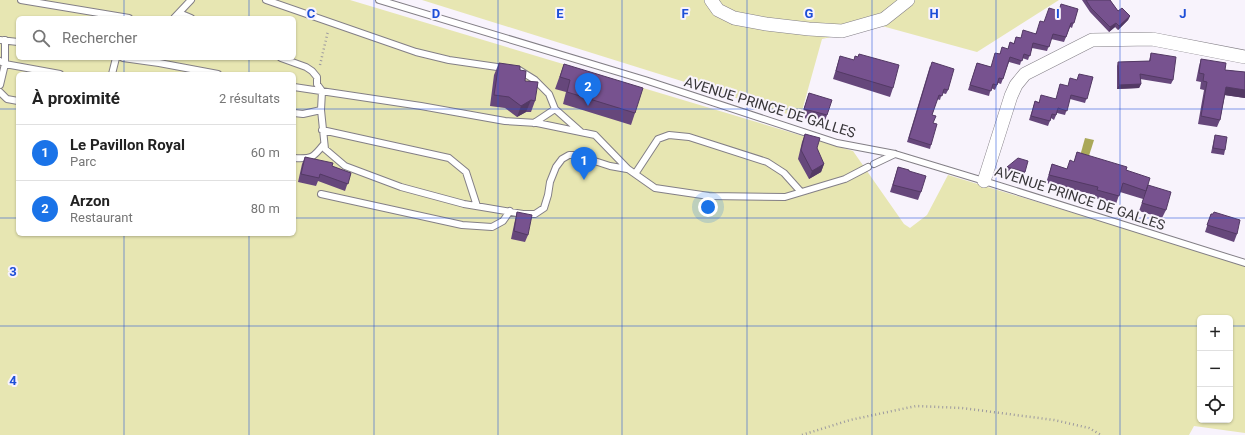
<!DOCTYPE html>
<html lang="fr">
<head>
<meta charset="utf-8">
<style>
  :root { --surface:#fff; --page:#f2f2f2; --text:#222; --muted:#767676; --line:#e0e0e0; --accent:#1a73e8 }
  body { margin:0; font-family:Roboto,sans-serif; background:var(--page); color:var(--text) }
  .controls { position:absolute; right:12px; bottom:12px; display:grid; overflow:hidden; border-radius:6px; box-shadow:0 1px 3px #0004 }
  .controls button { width:36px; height:36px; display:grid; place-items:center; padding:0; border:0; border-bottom:1px solid var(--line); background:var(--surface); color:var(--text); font:20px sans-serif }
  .you { position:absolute; left:708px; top:207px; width:14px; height:14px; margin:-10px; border:3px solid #fff; border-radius:50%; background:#1a73e8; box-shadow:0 0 0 6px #1a73e833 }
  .badge { display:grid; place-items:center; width:26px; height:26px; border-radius:50%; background:var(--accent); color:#fff; font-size:13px; font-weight:700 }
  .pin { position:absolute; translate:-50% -33px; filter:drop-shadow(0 1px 2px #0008) }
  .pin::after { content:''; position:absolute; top:21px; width:14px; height:12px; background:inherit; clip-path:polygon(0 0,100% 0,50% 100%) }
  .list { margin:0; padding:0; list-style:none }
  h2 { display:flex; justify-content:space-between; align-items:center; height:52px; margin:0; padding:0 16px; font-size:17px }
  h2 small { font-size:13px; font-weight:400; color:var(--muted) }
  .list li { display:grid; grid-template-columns:26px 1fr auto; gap:12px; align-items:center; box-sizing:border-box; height:56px; padding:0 16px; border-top:1px solid var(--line) }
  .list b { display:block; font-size:15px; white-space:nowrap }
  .list p { margin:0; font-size:13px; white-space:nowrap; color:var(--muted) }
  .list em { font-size:13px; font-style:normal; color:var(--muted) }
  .icon { flex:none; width:22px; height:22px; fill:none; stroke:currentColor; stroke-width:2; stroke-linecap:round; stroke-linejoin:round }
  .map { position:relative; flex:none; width:1245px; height:435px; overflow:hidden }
  .search { position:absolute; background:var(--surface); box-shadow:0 1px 3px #0004; left:16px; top:16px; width:280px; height:44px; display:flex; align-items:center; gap:10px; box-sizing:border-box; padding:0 14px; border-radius:6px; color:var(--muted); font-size:15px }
  .panel { position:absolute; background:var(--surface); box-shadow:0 1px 3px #0004; left:16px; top:72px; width:280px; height:164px; border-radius:6px }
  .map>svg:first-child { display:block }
  .green { fill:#e7e6b2; fill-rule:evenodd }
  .water { fill:#aaa859 }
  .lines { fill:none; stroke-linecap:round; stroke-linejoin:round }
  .service-casing { stroke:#837f86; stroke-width:8 }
  .minor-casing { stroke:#837f86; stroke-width:14 }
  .path { stroke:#9c999f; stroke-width:2.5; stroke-dasharray:1 3; stroke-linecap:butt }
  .service { stroke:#fff; stroke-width:6 }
  .minor { stroke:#fff; stroke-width:13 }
  .wall { fill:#66477b }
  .shaded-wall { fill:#533964 }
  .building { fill:#77528f; stroke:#533964 }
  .grid { fill:none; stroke:#1d4ed8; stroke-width:1; stroke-opacity:0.55 }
  .labels { text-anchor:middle; stroke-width:4; stroke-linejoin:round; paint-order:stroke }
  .street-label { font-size:14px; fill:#383639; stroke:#f8f3fc }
  .grid-label { font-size:13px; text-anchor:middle; font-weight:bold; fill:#1d4ed8; stroke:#f8f3fc; stroke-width:4; stroke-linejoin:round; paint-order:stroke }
</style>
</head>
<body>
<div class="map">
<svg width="1245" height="435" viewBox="0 0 1245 435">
  <rect width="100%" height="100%" fill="#f8f3fc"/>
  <path class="green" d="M0,0H350L853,151L904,224L910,228L927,215L948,175L1245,265V433L1194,426L1189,435H0ZM18,18H294V58H18ZM18,74H294V234H18ZM1200,318H1230V420H1200Z
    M422,0H1059L977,52L882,26L822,39L800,118Z"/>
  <path class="water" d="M1085,138L1094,140L1088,159L1080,156Z"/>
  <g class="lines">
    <defs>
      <path id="service" d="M21,0L129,18
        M266,0L416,52L449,60L504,68
        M379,0L645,80L837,143L895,154L984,181L1245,263
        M179,13L191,18
        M174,18L191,0
        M0,40L18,42
        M123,58L159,63L218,74
        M281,58L306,67L312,71L317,77V84L322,91L321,110L325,149L345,166L401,187L464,204L523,214H535L544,208L548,195L550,182L556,167L562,159L569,155H576L610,166L627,169
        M0,61L5,64L60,74
        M519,70L535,80L549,94L555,109L581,132
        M112,74L116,58
        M0,85L5,64V40
        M294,87L421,106L505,121L537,123L595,135L628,169L655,188L709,196L785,197L845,179L868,167
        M0,92L7,99L18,101
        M294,113L303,114L321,110
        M534,123L555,109
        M322,130L449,158L466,172L477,206
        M294,158C312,159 313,158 324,144
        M874,164L895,154
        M635,174L658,139L669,135L689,137L767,162L784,173L801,192
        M321,194L462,225L492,227L503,221L510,211"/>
      <path id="minor" d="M711,0L718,10L734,18L766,24L809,29L842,31L884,19L908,0
        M984,181L1011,96L1016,85L1025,74L1092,40L1152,39L1245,57"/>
    </defs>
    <use href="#service" class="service-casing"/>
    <use href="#minor" class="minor-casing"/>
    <path class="path" d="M320,65L328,31
      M802,435L850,420L916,406L962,408L1054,420L1089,428L1101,435"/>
    <use href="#service" class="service"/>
    <use href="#minor" class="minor"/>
  </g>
  <path class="wall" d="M1082,0H1110L1118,11L1130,16L1128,20L1118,30L1115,27L1109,32L1090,12Z
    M1078,9L1072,28L1070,27L1064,42L1051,39L1047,51L1032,48L1028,60L1022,58L1020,65L1009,62L1001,84L998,83L995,90L991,88L989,96L968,90L977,63L991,67L999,54L1008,49L1010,42L1014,43L1016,37L1020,38L1035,34L1044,22L1059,11Z
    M1151,53L1173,80L1171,84L1140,79L1141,84L1139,88L1117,89V66L1118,62L1149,61Z
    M840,56L893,88L890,97L833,79Z
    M1201,59L1225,70L1245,72V98L1225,95L1220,120L1217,127L1198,124L1204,90L1200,89L1201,82L1196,81L1199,66Z
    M499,63L520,70L535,101L531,112H526L517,117L505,108L490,106L494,75Z
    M564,64L635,113L631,125L563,104L566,92L555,89Z
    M930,66L948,90L946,94L942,93L940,100L937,99L932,115L933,123L931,145L930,149L907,142Z
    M1093,77L1085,103L1070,99L1065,115L1057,113L1054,120L1051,118L1048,126L1029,120L1035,101L1039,102L1055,99L1068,86L1077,80Z
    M809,93L827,115L824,124L801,117Z
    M805,134L824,164L821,172L809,179L798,159L802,142Z
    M1215,135L1225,150L1224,155L1211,153L1214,139Z
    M1077,152L1126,170L1146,191L1143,199L1120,192L1116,204L1095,198V195L1046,183L1052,164L1067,169L1074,162Z
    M305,157L351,173L345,191L318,181L316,186L298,182L302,164Z
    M898,167L909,171L921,192L918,200L890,192Z
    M1007,167L1025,172L1024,176L1006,171Z
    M1148,185L1166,210L1162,218L1139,211Z
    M517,212L528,235L525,242L511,239L515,220Z
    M1211,214L1237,234L1234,242L1205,232Z"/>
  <path class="shaded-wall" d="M1130,16L1128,20L1118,30L1119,26Z
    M1116,23L1115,27L1109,32L1110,27Z
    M1141,84L1139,88L1117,89L1119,85Z
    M1226,87L1245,90V98L1224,95Z
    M531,100L526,112L517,117L521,106Z
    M824,164L821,172L809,179L812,171Z"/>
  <path class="building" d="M1086,0H1110L1118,11L1122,8L1130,16L1119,26L1116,23L1110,27L1091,8Z
    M1061,4L1078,9L1074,23H1071L1066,37L1053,34L1049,47L1033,43L1030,56L1024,54L1022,61L1010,57L1003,79L999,78L997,85L993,84L991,91L970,85L977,63L991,67L995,53L1000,54L1002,47L1008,49L1010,42L1014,44L1016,37L1021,38L1023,30L1036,34L1040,21L1044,22L1049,8L1059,11Z
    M1151,53L1176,57L1173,80L1140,74L1141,84L1119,85L1118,62L1150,61Z
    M859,54L899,65L893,88L836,71L840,56L854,60L855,56L858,57Z
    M1201,59L1226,63L1225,70L1245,72V90L1226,87L1220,120L1201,116L1207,82L1203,81L1204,74L1199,73Z
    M932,62L954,69L948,90L944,89L942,96L939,95L932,115L936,116L933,123L937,124L931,145L909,138Z
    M499,63L520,66V70L526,71L525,81L538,82L535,101L531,100L521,106L509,97L494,95Z
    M564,64L643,88L635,113L567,92L570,80L560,77Z
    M1079,74L1093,77L1087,99L1071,95L1067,111L1058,108L1056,115L1052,114L1050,121L1031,116L1035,101L1039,103L1041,95L1056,99L1060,84L1068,86L1070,78L1077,80Z
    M809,93L832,100L827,115L804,109Z
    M805,134L820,138L817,148L824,164L812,171L801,150Z
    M1215,135L1227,137L1225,150L1213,148Z
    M1077,152L1127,167L1126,170L1150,178L1146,191L1123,183L1119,196L1097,190L1098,187L1049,175L1052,164L1067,169L1070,160L1074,162Z
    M305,157L333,163L332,166L351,173L348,184L320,174L319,178L301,174Z
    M1018,158L1028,161L1025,172L1007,167Z
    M898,167L909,170V171L926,176L921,192L893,185Z
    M1148,185L1171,192L1166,210L1142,203Z
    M517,212L532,215L528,235L514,231Z
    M1214,212L1240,220L1237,234L1207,225L1211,214H1213Z"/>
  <path class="grid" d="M124,0V18M249,0V18M374,0V435M498,0V435M622,0V435M747,0V435M872,0V435M996,0V435M1120,0V435M124,58V74M249,58V74M0,109H18M294,109H1245M0,218H18M294,218H1245M124,234V435M249,234V435M0,326H1200M1230,326H1245"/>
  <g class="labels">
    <g class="street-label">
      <text transform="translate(770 107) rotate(17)" y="5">AVENUE PRINCE DE GALLES</text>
      <text transform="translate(1080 198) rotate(18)" y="5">AVENUE PRINCE DE GALLES</text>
    </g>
  </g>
  <g class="grid-label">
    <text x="311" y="18">C</text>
    <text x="436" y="18">D</text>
    <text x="560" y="18">E</text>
    <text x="685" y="18">F</text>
    <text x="809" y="18">G</text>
    <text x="934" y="18">H</text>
    <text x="1058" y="18">I</text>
    <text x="1183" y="18">J</text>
    <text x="13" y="276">3</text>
    <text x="13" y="385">4</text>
  </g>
</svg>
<div class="controls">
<button>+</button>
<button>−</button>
<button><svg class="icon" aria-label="locate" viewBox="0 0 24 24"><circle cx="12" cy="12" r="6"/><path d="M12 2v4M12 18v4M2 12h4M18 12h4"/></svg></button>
</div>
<div class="you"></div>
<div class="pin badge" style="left:584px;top:180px">1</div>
<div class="pin badge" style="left:588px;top:106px">2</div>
<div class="search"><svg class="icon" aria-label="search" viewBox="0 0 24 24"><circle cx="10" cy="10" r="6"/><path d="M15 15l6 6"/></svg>Rechercher</div>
<section class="panel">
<h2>À proximité<small>2 résultats</small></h2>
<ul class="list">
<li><span class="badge">1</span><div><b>Le Pavillon Royal</b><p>Parc</p></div><em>60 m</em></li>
<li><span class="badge">2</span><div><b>Arzon</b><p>Restaurant</p></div><em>80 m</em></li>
</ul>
</section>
</div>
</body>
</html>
